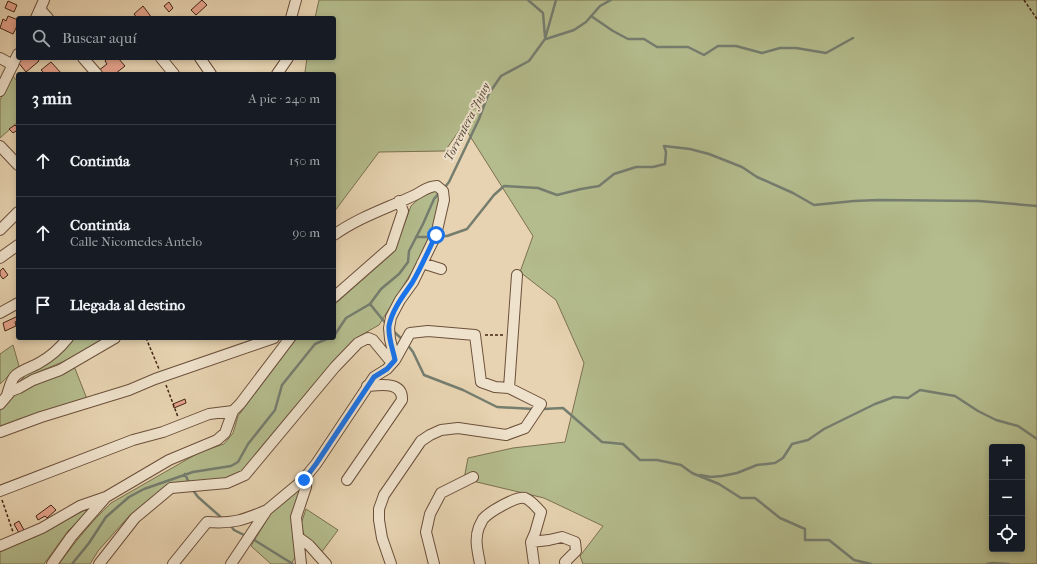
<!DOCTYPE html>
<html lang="es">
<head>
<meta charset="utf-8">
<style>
  :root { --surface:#171b24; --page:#20242c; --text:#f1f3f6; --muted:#9ea1a6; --line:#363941 }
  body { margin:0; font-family:"IM FELL French Canon",serif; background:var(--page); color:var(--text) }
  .controls { position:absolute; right:12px; bottom:12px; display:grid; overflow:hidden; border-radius:4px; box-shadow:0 2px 6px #0003 }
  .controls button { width:36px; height:36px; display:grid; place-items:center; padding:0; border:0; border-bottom:1px solid var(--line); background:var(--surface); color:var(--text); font:20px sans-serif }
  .stop { position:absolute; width:12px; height:12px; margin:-9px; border:3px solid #1a73e8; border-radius:50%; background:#fff }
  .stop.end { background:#1a73e8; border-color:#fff; box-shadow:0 1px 4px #0008 }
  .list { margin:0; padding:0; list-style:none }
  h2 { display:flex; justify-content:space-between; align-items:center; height:52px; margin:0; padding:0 16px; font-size:17px }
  h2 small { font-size:13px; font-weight:400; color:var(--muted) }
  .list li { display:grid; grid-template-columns:26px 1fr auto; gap:12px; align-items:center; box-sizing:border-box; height:72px; padding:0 16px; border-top:1px solid var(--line) }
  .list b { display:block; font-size:15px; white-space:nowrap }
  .list p { margin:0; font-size:13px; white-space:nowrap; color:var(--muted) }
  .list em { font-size:13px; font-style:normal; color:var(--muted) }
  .icon { flex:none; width:22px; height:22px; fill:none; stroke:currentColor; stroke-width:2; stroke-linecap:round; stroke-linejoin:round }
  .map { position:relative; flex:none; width:1037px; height:564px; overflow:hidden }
  .search { position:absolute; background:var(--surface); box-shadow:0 2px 6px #0003; left:16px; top:16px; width:320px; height:44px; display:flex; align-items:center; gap:10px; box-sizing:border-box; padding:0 14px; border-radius:4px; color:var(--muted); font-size:15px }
  .panel { position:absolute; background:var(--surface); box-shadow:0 2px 6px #0003; left:16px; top:72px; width:320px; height:268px; border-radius:4px }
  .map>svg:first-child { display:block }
  .green { fill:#b4bc8d; stroke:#7c7050; fill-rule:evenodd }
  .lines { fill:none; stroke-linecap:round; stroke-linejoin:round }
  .stream { stroke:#757d6f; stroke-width:2.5 }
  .building { fill:#e6a38c; stroke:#432414 }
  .minor-casing { stroke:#6c503b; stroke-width:12 }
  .path { stroke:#432414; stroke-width:1.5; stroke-dasharray:3 2; stroke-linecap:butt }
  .minor { stroke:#efe2cc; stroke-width:10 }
  .route { stroke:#1a73e8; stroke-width:5 }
  .labels { text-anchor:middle; stroke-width:4; stroke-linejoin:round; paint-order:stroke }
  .water-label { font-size:12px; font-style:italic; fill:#58493a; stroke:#efe2cc }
</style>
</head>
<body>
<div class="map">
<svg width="1037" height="564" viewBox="0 0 1037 564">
  <rect width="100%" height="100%" fill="#e7d3b1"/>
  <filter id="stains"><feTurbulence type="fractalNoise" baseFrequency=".005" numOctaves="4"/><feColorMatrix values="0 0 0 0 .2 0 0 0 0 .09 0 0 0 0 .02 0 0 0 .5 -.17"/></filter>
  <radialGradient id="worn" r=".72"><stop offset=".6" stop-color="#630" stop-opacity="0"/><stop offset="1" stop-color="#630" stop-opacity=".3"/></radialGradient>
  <path class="green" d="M319,0H1037V564H583L580,556L603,526L544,498L464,479L468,458L513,448L565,442L584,363L556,300L520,272L533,236L463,125L445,151L379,152L334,212V74H309L305,72L307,58H334V18H315ZM992,447H1022V549H992Z
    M12,75L18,82V122L0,138V100Z
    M434,190L440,196L433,229L413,270L379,325L356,338L331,364L241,474L222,481L167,486L130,515L98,551L90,564H59C75,542 91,522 111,503L200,452L224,444L233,433L238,416L297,338H334V305L394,252L411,206L426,192Z
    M72,338H106L67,360L36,373L16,385L30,371Z
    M13,345L19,366L0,384V354Z
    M74,366L87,399L0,429V410L11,396Z
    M301,487L291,517L296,556L291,564H271L251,546L271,513Z
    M93,506L68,531L44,564H0V550L41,532Z
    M306,509L338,530L321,553L304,535L301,524Z"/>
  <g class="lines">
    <path class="stream" d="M528,0L543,13L545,37
      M591,16L613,31L628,39H644L657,47H688L704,55L718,46H736L762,53L780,48H796L826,53L853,38
      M546,39L574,30L586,22L600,6L611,0
      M445,187L449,182L479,119L488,95L501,76L529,61L545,39L556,0
      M441,236H447L467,229L494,195L504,186L538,188L557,195L581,189L599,186L614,174L636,167H653L665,164L666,152L664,146L690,149L709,154L742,167L757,177L793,193L814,205L854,201L879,200L979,201L1037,206
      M416,237H431
      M370,304L387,325
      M392,330L403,340
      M334,336L346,318L370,304L381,289L399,274L408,262L409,251L423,224L434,199L439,193
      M407,344L413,352L424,375L463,390L497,407L533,409
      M543,409L563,408L602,442L623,444L640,460H657L681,465L692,473L719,484L741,498H755L780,518L805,529V540H829L854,560L871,564
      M185,474L189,483
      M700,475L711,477L722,476L737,473L757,465L775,463L783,458L792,444L808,440L824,429L875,404L894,397L908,398L920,390L955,396L978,411L996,420L1018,426L1037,439
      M192,489L198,497L223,519
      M231,526L234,530L246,536
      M251,538L293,564
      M72,564L89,543L106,517L129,497L144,489L193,472L231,466L238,462L248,444L275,410L282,385L315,344L329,338
      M987,564L992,563L1009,564"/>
  </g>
  <path class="building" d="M202,0L207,5L196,15L191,10Z
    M8,1L17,5L14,12L5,8Z
    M169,2L173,8L169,12L164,6Z
    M143,6L152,18H137L134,14Z
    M8,16L18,20V24L13,34L0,28L3,19L6,21Z
    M21,58H37L39,61L26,72L17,61Z
    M108,58H118L125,66L115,74H101L98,71L107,64L105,61Z
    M51,62L62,74H45L41,70Z
    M15,125L18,128V133L16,131L13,133L9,129Z
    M3,268L8,275L3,279L0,275V271Z
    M18,316V320L15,322L16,326L5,331L3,323Z
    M185,399L186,403L174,408L173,404Z
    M51,505L56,510L47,518L45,516L38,520L36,516Z
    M19,521L24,530L19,533L14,524Z"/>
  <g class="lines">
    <defs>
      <path id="minor" d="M40,9L48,18
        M36,18L44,0
        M291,18L296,0
        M0,58L13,65
        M83,58L97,74
        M161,58L174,74
        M200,58L211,74
        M277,74L288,58
        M0,91L18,54
        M0,146L18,165
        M0,230L18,212
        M0,258L18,245
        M422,263L441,269
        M334,297L391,247L403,211L399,201
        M0,313L18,303
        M395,360L410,333L428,331L475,335L481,382L495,387L509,388
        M7,395C9,389 11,379 16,375C22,370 32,367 39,363C50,357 60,348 68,338
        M0,404L11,391L19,388L33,380L60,370L115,338
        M0,432L41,417L129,390L155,379L274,338
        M347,480L402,400C403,381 380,385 367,386
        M0,491L133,440L163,432L209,414L233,411L240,404L290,338
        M298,537L309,545L326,564
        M531,542L549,540L562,537L575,542L576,551L565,562L566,564
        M0,546L42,528L80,506L106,497L169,460L217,440L225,433L233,411
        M52,564L71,537L106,497
        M99,564L135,518L171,488L227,483L245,475L335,367L358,343L368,338L373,340L392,363
        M173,564L207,522C233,524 244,520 267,510
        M231,564L267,510L303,480L316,464L374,377L387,369L395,360L390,339L389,328L391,317L400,300L413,282L436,235L444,200L443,191L437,186C428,186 423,191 415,195C388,208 359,217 334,235
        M301,564L296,517L306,487L303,480
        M391,564L382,538L379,520V509L384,495L421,441L430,435L441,430L458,428L506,435L525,428L541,404L509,388L517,275
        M434,564L426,532L430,514L441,493L473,477
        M480,564C478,552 474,540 479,527C480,525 482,521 483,519C489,512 516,496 525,498C532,501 536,507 541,512L535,533L531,542L534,564"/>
    </defs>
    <use href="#minor" class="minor-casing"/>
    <path class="path" d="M1024,0L1037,19
      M485,335H505
      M146,338L159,369
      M166,385L178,417
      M2,500L13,532"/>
    <use href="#minor" class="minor"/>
  </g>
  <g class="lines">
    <path class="route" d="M304,480L316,464L374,377L387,369L395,360C393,349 388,338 389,326C392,310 403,296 412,283C421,268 428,251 436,235"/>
  </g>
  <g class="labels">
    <g class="water-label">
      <text transform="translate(467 122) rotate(-63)" y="4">Torrentera Jujuy</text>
    </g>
  </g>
  <rect width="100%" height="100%" filter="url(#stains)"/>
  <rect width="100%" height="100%" fill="url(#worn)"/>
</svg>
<div class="controls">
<button>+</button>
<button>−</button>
<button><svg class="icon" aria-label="locate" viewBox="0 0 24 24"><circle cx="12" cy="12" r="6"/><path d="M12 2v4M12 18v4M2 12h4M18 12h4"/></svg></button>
</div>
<div class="stop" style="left:436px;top:235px"></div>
<div class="stop end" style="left:304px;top:480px"></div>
<div class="search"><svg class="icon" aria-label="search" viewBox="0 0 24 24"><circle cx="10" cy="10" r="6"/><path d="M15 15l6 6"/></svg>Buscar aquí</div>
<section class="panel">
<h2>3 min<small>A pie · 240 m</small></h2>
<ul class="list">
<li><svg class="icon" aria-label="ahead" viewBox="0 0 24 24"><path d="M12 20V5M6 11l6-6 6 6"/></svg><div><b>Continúa</b></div><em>150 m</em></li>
<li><svg class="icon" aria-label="ahead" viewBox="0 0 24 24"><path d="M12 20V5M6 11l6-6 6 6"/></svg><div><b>Continúa</b><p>Calle Nicomedes Antelo</p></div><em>90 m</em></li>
<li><svg class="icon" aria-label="arrive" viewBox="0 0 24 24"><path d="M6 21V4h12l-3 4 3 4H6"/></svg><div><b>Llegada al destino</b></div></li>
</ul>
</section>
</div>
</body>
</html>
